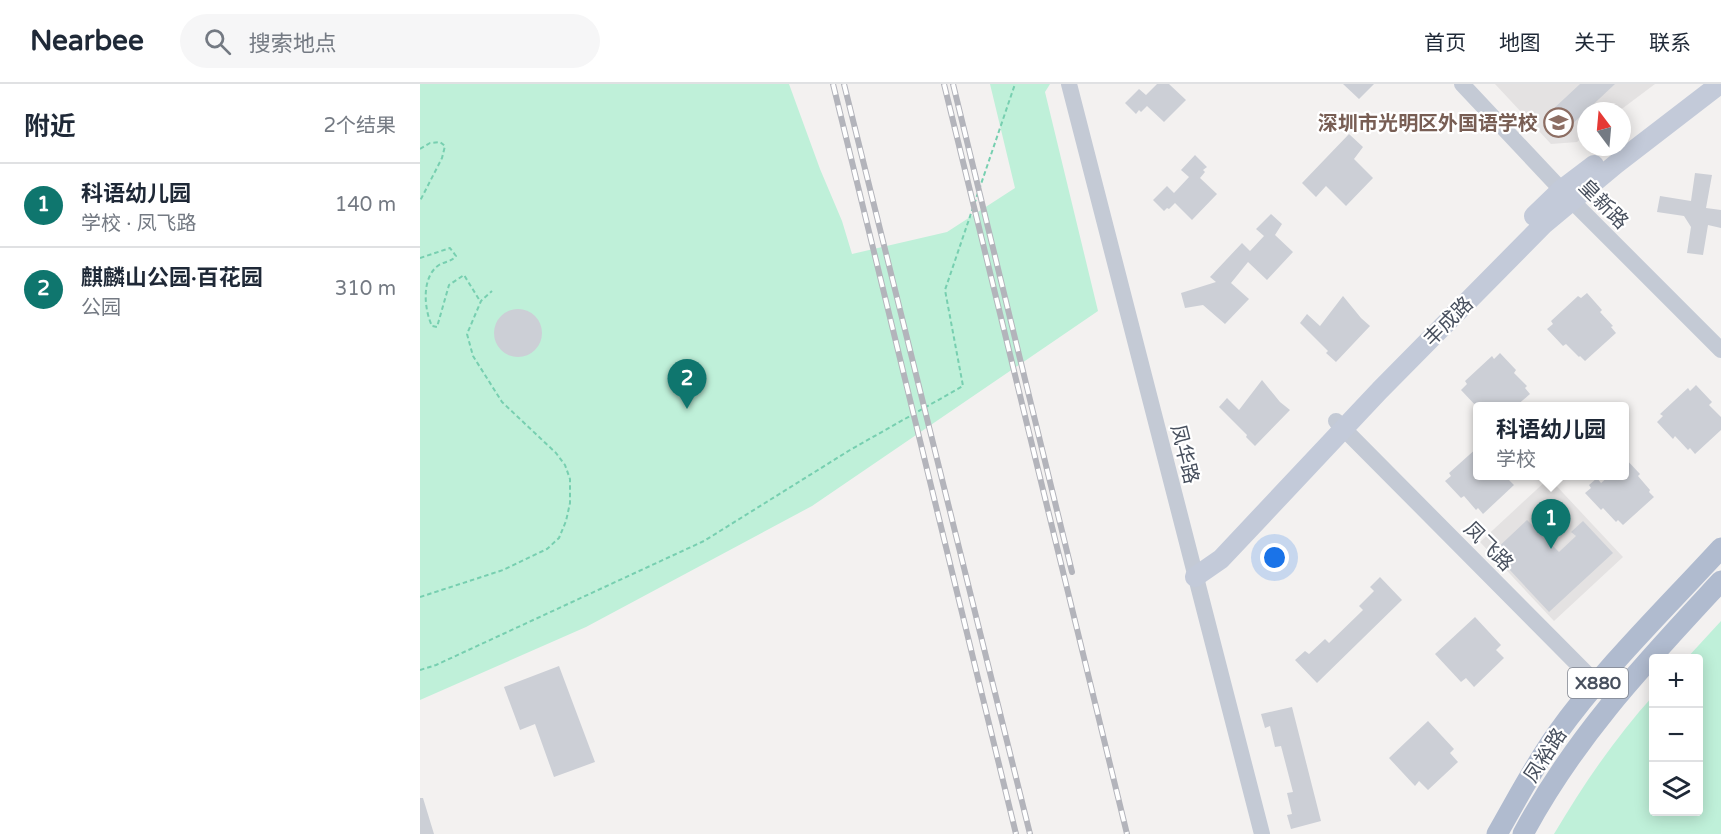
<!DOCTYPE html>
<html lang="zh">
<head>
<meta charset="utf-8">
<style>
  :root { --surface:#fff; --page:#f6f6f7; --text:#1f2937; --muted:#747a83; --line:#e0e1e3; --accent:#0f766e }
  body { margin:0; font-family:"Varela Round","Noto Sans SC",sans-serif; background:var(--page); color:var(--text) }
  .controls { position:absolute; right:18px; bottom:18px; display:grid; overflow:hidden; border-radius:6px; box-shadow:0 3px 15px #0003 }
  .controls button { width:54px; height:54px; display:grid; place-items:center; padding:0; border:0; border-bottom:2px solid var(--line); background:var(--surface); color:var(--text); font:30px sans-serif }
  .compass { position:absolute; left:1157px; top:18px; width:54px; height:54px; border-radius:50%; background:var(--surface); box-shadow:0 3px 15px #0003; rotate:344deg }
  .you { position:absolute; left:855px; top:474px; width:21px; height:21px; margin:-15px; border:4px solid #fff; border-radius:50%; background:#1a73e8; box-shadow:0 0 0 9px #1a73e833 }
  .badge { display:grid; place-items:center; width:39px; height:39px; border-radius:50%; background:var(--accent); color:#fff; font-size:20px; font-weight:700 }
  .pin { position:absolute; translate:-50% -50px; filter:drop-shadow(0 2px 3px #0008) }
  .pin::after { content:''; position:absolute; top:32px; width:21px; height:18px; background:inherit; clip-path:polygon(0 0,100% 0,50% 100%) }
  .popup { position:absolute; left:1053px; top:318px; width:156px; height:78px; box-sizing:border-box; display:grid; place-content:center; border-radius:6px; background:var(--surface); filter:drop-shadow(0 2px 4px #0005); font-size:20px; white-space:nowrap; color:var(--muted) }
  .popup b { font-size:22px; color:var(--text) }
  .popup::after { content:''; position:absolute; left:50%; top:100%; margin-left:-12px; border:12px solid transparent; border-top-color:var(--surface) }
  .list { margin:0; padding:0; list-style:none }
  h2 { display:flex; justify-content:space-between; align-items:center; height:78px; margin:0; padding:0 24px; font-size:26px }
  h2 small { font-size:20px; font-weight:400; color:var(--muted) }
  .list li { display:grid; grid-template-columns:39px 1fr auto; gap:18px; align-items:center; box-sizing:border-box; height:84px; padding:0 24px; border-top:2px solid var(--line) }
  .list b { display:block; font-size:22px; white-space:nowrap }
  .list p { margin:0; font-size:20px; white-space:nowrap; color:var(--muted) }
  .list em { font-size:20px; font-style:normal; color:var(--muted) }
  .icon { flex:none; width:33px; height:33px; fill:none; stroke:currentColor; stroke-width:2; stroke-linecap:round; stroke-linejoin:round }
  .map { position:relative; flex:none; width:1301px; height:750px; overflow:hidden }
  header { display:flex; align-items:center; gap:36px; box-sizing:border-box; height:84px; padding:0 30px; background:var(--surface); border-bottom:2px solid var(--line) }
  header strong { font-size:28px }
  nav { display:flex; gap:33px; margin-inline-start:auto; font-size:21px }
  .search { width:420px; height:54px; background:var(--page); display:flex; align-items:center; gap:15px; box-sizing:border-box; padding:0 21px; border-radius:33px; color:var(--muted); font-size:22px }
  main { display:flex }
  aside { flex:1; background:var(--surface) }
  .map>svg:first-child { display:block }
  .education { fill:#e4e2e2 }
  .green { fill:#bff0d9 }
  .building { fill:#cccfd6 }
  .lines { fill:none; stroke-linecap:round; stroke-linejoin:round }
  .path { stroke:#77cfb0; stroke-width:2; stroke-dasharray:4.5 3; stroke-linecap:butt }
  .tertiary { stroke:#c4cad5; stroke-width:16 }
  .secondary { stroke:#c3cad9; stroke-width:20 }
  .primary { stroke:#b0bbcf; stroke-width:21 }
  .rail-casing { stroke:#b3b4bb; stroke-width:6 }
  .rail { stroke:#fff; stroke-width:4; stroke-dasharray:11; stroke-linecap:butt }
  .labels { text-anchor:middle; stroke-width:4.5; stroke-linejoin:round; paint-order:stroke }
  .shield { fill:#fff; stroke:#7f848e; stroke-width:1.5 }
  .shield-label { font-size:18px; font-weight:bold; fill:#48505e }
  .education-label { font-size:20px; font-weight:bold; fill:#785e54; stroke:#fff; text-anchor:end }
  .street-label { font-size:20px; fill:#48505e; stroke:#fff }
</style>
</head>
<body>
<header>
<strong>Nearbee</strong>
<div class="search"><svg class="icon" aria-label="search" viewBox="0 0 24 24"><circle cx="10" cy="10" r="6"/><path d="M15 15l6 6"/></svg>搜索地点</div>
<nav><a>首页</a><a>地图</a><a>关于</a><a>联系</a></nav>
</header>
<main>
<aside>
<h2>附近<small>2个结果</small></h2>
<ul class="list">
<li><span class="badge">1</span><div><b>科语幼儿园</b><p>学校 · 凤飞路</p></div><em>140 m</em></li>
<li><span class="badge">2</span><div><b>麒麟山公园·百花园</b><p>公园</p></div><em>310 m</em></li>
</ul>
</aside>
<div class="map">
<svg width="1301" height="750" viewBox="0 0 1301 750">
  <rect width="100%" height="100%" fill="#f3f1f0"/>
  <path class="education" d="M1075,0H1235L1199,27H1166V51L1157,58L1131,60Z
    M1129,394L1203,473L1134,537L1060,458Z"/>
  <path class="green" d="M0,0H369L400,85L422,137L432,170L527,148L595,104L570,0H630L625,8L678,227L392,422L166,543L0,616Z
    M1301,537V750H1134C1163,701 1195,654 1233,612L1234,728H1278V574H1267Z"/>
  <path class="building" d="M737,0H749L766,16L744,38L727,22L721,28L719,26L716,30L705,19L719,5L726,11Z
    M923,0H954L939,15Z
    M1160,0H1195L1147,45L1130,28Z
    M929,50L943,63L934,75L953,94L926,122L906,102L896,113L882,99Z
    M775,71L787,83L783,86L785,88L780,94L797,110L772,136L755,119L749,125L747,124L744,127L733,116L747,102L754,109L769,93L761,86Z
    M1275,89L1292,91L1286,124L1301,126V144L1288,141L1283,171L1267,169L1271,143L1264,132L1237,128L1240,112L1271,117Z
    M851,130L862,140L855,151L873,168L847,196L828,178L811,199L829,215L805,240L783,221L765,224L761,209L796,198L790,193L822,159L830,167L844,152L836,145Z
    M1167,209L1182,226L1180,228L1193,242L1191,243L1196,249L1165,277L1160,272L1159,273L1146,260L1143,262L1127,245L1133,240L1131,237L1158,212L1161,214Z
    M923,212L941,234L950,242L916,278L906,269L908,267L880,239L887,230L900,242Z
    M74 249a24 24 0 1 1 48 0a24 24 0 1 1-48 0Z
    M1080,269L1096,286L1094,289L1107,302L1105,304L1110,310L1096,322H1067L1062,318L1057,323L1041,306L1047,300L1045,297L1072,272L1074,275Z
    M842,296L860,318L870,326L835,362L826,353L827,351L799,323L807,314L819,326Z
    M1276,301L1292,318L1289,321L1301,333V346L1275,370L1270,364L1268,366L1255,352L1253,355L1237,338L1243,332L1240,330L1268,304L1270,307Z
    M1058,363V392H1085L1094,401L1063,430L1058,424L1056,426L1044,412L1041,414L1025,397L1031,392L1029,389Z
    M1204,373L1220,390L1218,392L1230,406L1229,408L1234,413L1203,441L1198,436L1196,438L1183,424L1181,426L1165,409L1171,404L1169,401L1177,394L1181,399L1189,392H1204Z
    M1107,436L1139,468L1156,452L1151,448L1163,437L1193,469L1129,528L1073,468Z
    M960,493L982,516L897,599L875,576L885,567L889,570L905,555L909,559L943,526L939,522L954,507L950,503Z
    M1055,533L1081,561L1076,566L1084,574L1054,603L1046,594L1041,598L1015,570Z
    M139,582L175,678L134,693L115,640L100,646L84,603Z
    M872,623L901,737L871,745L867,731L872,730L867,709L873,708L861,662L855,663L850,642L845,644L841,630Z
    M1008,637L1034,665L1030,669L1038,678L1008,706L999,697L995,702L969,674Z
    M0,714H3L14,750H0Z"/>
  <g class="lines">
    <path class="path" d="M0,65L10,59L20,58L25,62L22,74L0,117
      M0,174L30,164L36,172C31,178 26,177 19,181C1,193 4,225 12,242L17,243L29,201L44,191L60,217
      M0,513L83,486L127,465L139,454L146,437L150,419V395L145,381L136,369L82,318L53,272L47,250L61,217L72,207
      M0,586L16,581L284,457L430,366L543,302L525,206L595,0"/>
    <path class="tertiary" d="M649,0L842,750
      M1042,0L1151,116L1301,266
      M916,337L1193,616"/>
    <path class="secondary" d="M1114,132L1141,106L1174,81
      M775,493L801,475L960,306L1124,140L1196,80L1300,0"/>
    <path class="primary" d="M1077,750C1096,717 1114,682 1136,651C1184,584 1245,525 1301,464
      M1103,750C1156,651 1225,579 1301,497"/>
    <defs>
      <path id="rail" d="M413,0L596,750
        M424,0L610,750
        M524,0L707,750
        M533,0L652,488"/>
    </defs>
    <use href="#rail" class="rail-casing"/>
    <use href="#rail" class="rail"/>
  </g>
  <defs>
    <symbol id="school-ring" viewBox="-11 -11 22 22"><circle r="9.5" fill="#fff" stroke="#8d6e63" stroke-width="1.5"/><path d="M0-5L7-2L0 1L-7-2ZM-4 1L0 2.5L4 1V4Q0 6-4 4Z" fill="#8d6e63"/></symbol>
  </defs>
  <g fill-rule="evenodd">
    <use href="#school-ring" x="1122" y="22" width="33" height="33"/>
  </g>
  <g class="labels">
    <rect class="shield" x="1148" y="584" width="60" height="30" rx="4.5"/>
    <g class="shield-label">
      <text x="1178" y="605">X880</text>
    </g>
    <g class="education-label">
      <text x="1118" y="46">深圳市光明区外国语学校</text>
    </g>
    <g class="street-label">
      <text transform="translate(1184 120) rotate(45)" y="7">皇新路</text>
      <text transform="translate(1028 237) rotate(-45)" y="7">丰成路</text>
      <text transform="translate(765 370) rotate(76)" y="7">凤华路</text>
      <text transform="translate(1069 462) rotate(45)" y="7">凤飞路</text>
      <text transform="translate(1125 671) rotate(-57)" y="7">凤裕路</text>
    </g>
  </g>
</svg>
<div class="controls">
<button>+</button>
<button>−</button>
<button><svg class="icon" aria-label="layers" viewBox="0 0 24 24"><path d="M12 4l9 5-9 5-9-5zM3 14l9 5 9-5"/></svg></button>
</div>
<svg class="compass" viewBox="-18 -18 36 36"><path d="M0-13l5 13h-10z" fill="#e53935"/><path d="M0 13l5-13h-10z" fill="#747a83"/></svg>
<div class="you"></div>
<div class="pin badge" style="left:1131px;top:465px">1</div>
<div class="popup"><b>科语幼儿园</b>学校</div>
<div class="pin badge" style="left:267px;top:325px">2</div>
</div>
</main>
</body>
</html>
